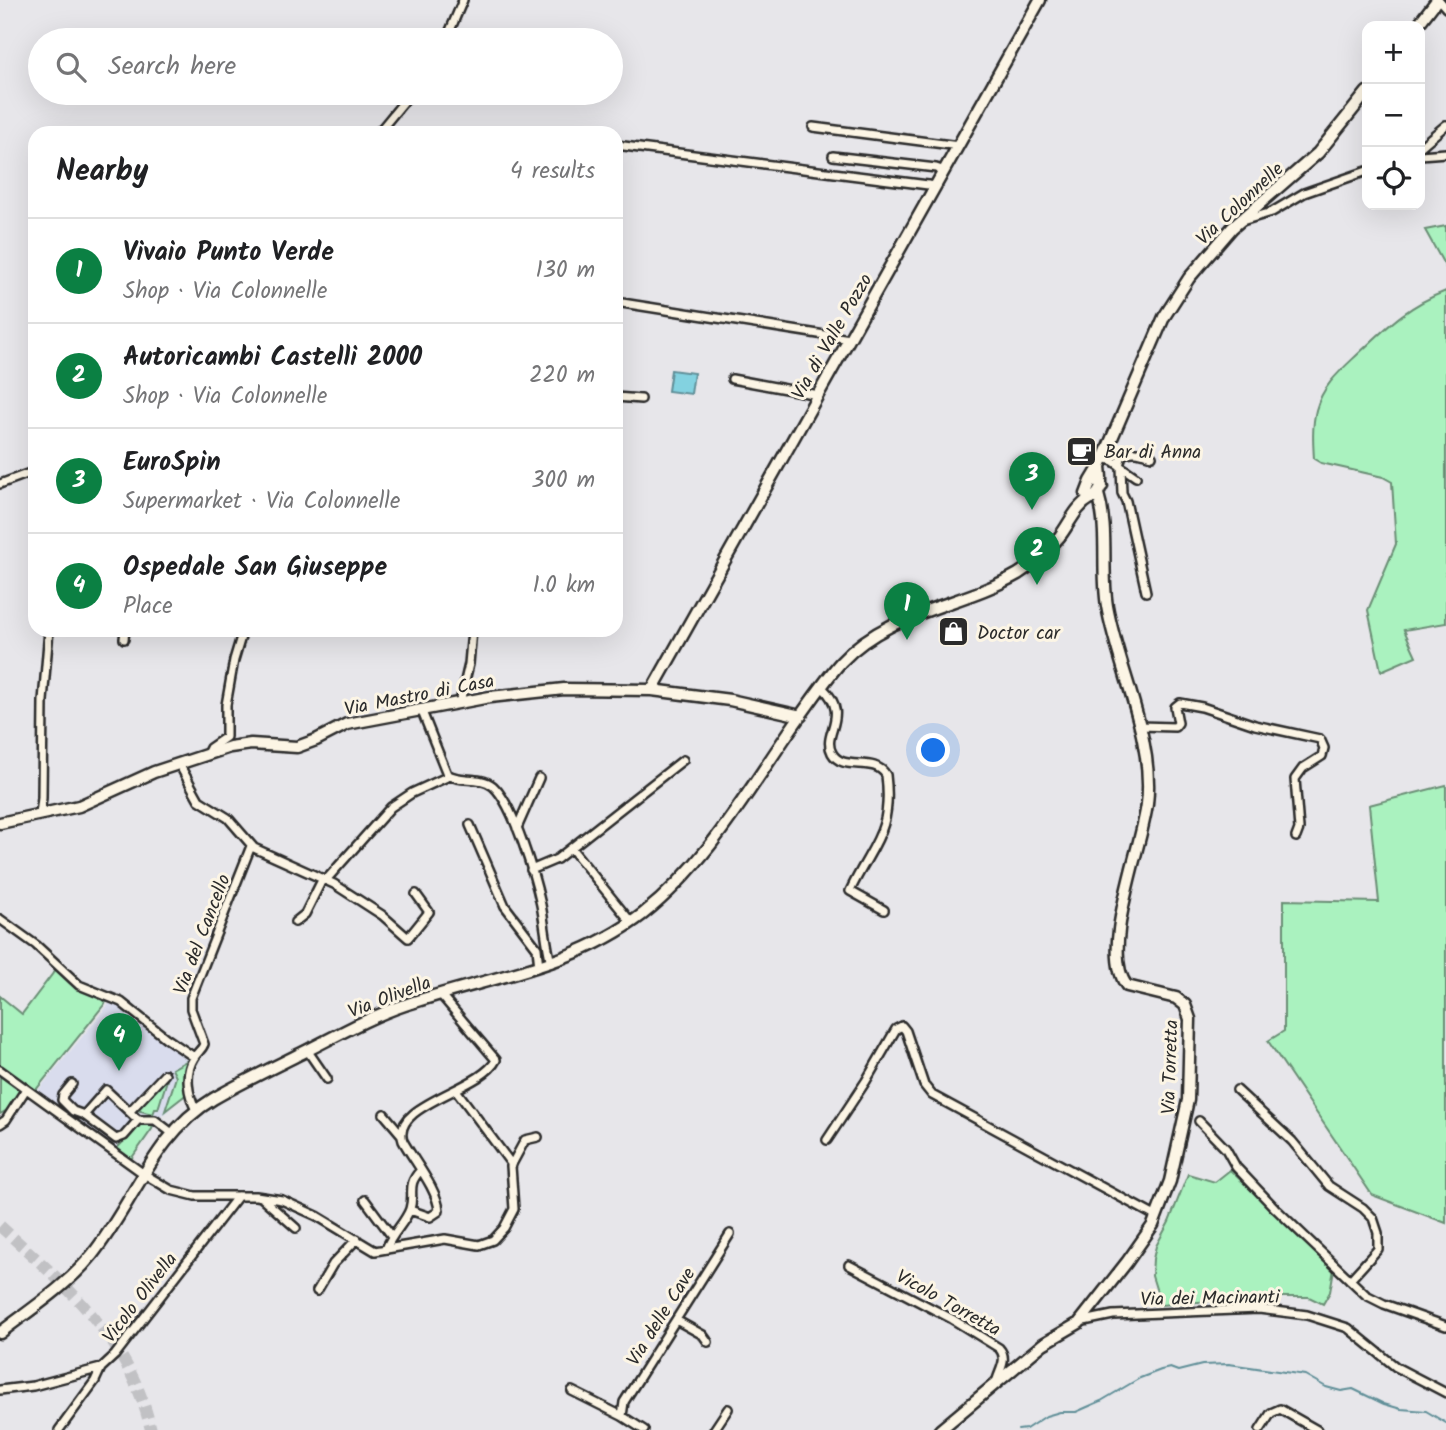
<!DOCTYPE html>
<html lang="en">
<head>
<meta charset="utf-8">
<style>
  :root { --surface:#fff; --page:#f6f6f6; --text:#202124; --muted:#757577; --line:#e0e0e0; --accent:#0b8043 }
  body { margin:0; font-family:Kalam,sans-serif; background:var(--page); color:var(--text) }
  .controls { position:absolute; right:21px; top:21px; display:grid; overflow:hidden; border-radius:14px; box-shadow:0 7px 28px #0002 }
  .controls button { width:63px; height:63px; display:grid; place-items:center; padding:0; border:0; border-bottom:2px solid var(--line); background:var(--surface); color:var(--text); font:35px sans-serif }
  .you { position:absolute; left:934px; top:751px; width:24px; height:24px; margin:-18px; border:5px solid #fff; border-radius:50%; background:#1a73e8; box-shadow:0 0 0 10px #1a73e833 }
  .badge { display:grid; place-items:center; width:46px; height:46px; border-radius:50%; background:var(--accent); color:#fff; font-size:23px; font-weight:700 }
  .pin { position:absolute; translate:-50% -58px; filter:drop-shadow(0 2px 4px #0008) }
  .pin::after { content:''; position:absolute; top:37px; width:24px; height:21px; background:inherit; clip-path:polygon(0 0,100% 0,50% 100%) }
  .list { margin:0; padding:0; list-style:none }
  h2 { display:flex; justify-content:space-between; align-items:center; height:91px; margin:0; padding:0 28px; font-size:30px }
  h2 small { font-size:23px; font-weight:400; color:var(--muted) }
  .list li { display:grid; grid-template-columns:46px 1fr auto; gap:21px; align-items:center; box-sizing:border-box; height:105px; padding:0 28px; border-top:2px solid var(--line) }
  .list b { display:block; font-size:26px; white-space:nowrap }
  .list p { margin:0; font-size:23px; white-space:nowrap; color:var(--muted) }
  .list em { font-size:23px; font-style:normal; color:var(--muted) }
  .icon { flex:none; width:38px; height:38px; fill:none; stroke:currentColor; stroke-width:2; stroke-linecap:round; stroke-linejoin:round }
  .map { position:relative; flex:none; width:1446px; height:1430px; overflow:hidden }
  .search { position:absolute; background:var(--surface); box-shadow:0 7px 28px #0002; left:28px; top:28px; width:595px; height:77px; display:flex; align-items:center; gap:18px; box-sizing:border-box; padding:0 24px; border-radius:38px; color:var(--muted); font-size:26px }
  .panel { position:absolute; background:var(--surface); box-shadow:0 7px 28px #0002; left:28px; top:126px; width:595px; height:511px; border-radius:21px }
  .map>svg:first-child { display:block }
  .built { fill:#d9dced }
  .green { fill:#aaf2bf; stroke:#6a8e75; stroke-width:2 }
  .water { fill:#83d2e0; stroke:#608f98; stroke-width:2 }
  .lines { fill:none; stroke-linecap:round; stroke-linejoin:round }
  .stream { stroke:#608f98; stroke-width:2 }
  .highway-tunnel { stroke:#c1c1c4; stroke-width:12; stroke-dasharray:12 6; stroke-linecap:butt }
  .street-casing { stroke:#2b2b2b; stroke-width:12 }
  .secondary-casing { stroke:#2b2b2b; stroke-width:15 }
  .street { stroke:#fcf5e5; stroke-width:7 }
  .secondary { stroke:#fcf5e5; stroke-width:10 }
  .labels { text-anchor:middle; stroke-width:6; stroke-linejoin:round; paint-order:stroke }
  .street-label { font-size:19px; fill:#2b2b2b; stroke:#fcf5e5 }
  .poi-label { font-size:19px; fill:#2b2b2b; stroke:#fcf5e5; text-anchor:start }
</style>
</head>
<body>
<div class="map">
<svg width="1446" height="1430" viewBox="0 0 1446 1430">
  <rect width="100%" height="100%" fill="#e7e6ea"/>
  <filter id="ink" filterUnits="userSpaceOnUse"><feTurbulence type="fractalNoise" baseFrequency=".0143" numOctaves="2"/><feDisplacementMap in="SourceGraphic" scale="14" xChannelSelector="R" yChannelSelector="G"/><feConvolveMatrix kernelMatrix="1 2 1 2 8 2 1 2 1" color-interpolation-filters="sRGB"/></filter>
  <g filter="url(#ink)">
    <path class="built" d="M110,1003L127,1009L190,1059L188,1093L155,1122L154,1128L131,1160L36,1093Z"/>
    <path class="green" d="M1446,226V268L1425,230Z
      M1446,291V623L1404,630L1416,656L1381,671L1368,610L1396,544L1392,482L1383,477L1321,463L1314,459C1313,443 1312,426 1316,410C1323,385 1340,371 1358,354C1388,326 1407,306 1446,291Z
      M1446,785V1223L1372,1195L1268,1041L1284,1031V900L1379,902L1369,805Z
      M57,968L80,989L107,1001L35,1091L0,1065V996L22,1014Z
      M190,1059L188,1093L165,1111L176,1077L172,1069Z
      M0,1076L20,1091L10,1109L0,1114Z
      M164,1079L167,1080L158,1109H155L153,1114L136,1110Z
      M154,1122L152,1129L131,1159L117,1148L142,1123Z
      M1230,1170L1334,1269L1330,1292L1323,1304L1309,1297H1262L1161,1305L1152,1276L1153,1259L1156,1246L1169,1222L1188,1174L1215,1182Z"/>
    <path class="water" d="M671,370L694,373L691,394L668,391Z"/>
    <g class="lines">
      <path class="stream" d="M1018,1430L1026,1429L1046,1416L1060,1412H1076L1101,1401L1140,1378L1161,1370L1170,1368L1178,1371L1202,1365L1229,1364L1305,1375L1326,1387L1341,1391L1353,1389L1384,1404L1401,1409L1426,1411L1446,1423"/>
      <path class="highway-tunnel" d="M0,1226C66,1286 130,1338 151,1430"/>
      <defs>
        <path id="street" d="M1439,0L1446,8
          M446,40L463,0
          M813,127L959,146
          M378,133L411,93
          M616,145L936,186
          M1420,147L1446,125
          M1420,155L1446,153
          M833,156L936,168L945,171
          M1242,221L1272,212L1304,193L1367,171
          M616,302L850,339
          M732,379L818,395
          M616,397L641,399
          M1103,458L1113,461L1136,477
          M1119,465L1122,455C1132,449 1142,453 1152,456
          M1121,467L1122,493L1126,501L1146,592
          M0,484L35,471
          M124,639L125,630
          M822,687C852,716 821,733 832,753C843,773 874,755 886,775C893,833 872,844 850,891L884,910
          M460,702L469,664L472,630
          M421,709L447,774C460,783 479,775 493,786C514,805 535,877 541,905C545,925 546,944 551,963
          M1139,726L1175,727L1178,723L1175,707L1180,703L1202,707L1255,725L1320,739L1324,748L1322,756L1303,768L1295,779L1299,829L1296,837
          M207,754L210,748L226,737V705L234,660L243,630
          M179,764L199,800L228,818L254,848L334,884L382,915L408,938L429,912L416,894
          M40,815L42,798L43,701L49,630
          M470,825L505,906L537,948L539,967
          M517,828L539,778
          M571,848L631,922
          M531,870L557,859L683,760
          M326,880L391,807L412,793L449,776
          M0,919L36,945L79,985L121,1002L166,1038L194,1057
          M295,922L305,914L323,878
          M307,1050L327,1079
          M0,1070L144,1174L171,1190L195,1196H256L282,1200L317,1216L375,1251L445,1239L479,1245L493,1240L504,1228L514,1209L511,1166L525,1140L538,1137
          M72,1084L63,1095L62,1100L73,1111L84,1115
          M456,1090L512,1165
          M1237,1090L1292,1141L1329,1186L1363,1208L1373,1218L1378,1233V1249L1350,1280
          M196,1110C188,1095 184,1074 194,1058C197,1052 202,1050 204,1044L191,1009V998L251,846
          M130,1111L165,1074
          M384,1114L401,1134
          M138,1120L124,1136L116,1139L84,1115L106,1090L138,1120H155L172,1133
          M1199,1121L1226,1149L1236,1167L1275,1208L1366,1295L1384,1304L1446,1326
          M0,1124L6,1120L26,1089
          M827,1140L866,1081L896,1029L902,1026L906,1031L924,1085L932,1095L1157,1217
          M262,1198L296,1228
          M365,1200L391,1235
          M410,1210L430,1217L439,1211C438,1190 414,1161 403,1141C390,1104 481,1090 496,1060L441,995
          M386,1249C392,1233 405,1223 410,1209C415,1193 406,1186 420,1171
          M849,1265L952,1319L999,1348C1009,1359 999,1370 996,1383
          M317,1291L333,1264L357,1239
          M676,1320L703,1335L708,1342
          M1079,1322L1113,1315L1259,1309L1307,1315L1348,1328L1396,1367L1446,1393
          M0,1390L33,1386L101,1368L115,1355L238,1196
          M572,1391L622,1416L644,1430
          M622,1416L624,1402L730,1234
          M59,1430L95,1381L101,1368
          M714,1430L728,1409
          M1260,1430L1271,1413L1280,1409L1317,1430"/>
        <path id="secondary" d="M1417,26L1437,0
          M1100,466C1101,479 1104,490 1093,498L1086,494L1091,481L1097,480L1102,486
          M1091,481L1100,466L1164,317L1189,278L1232,228L1318,153L1367,92
          M652,690L1040,0
          M0,823L79,806L154,772L230,747L251,744L297,747L316,740L347,724L490,697L564,689L652,690L730,700L801,716
          M0,1333C31,1309 67,1286 92,1255C134,1203 154,1134 213,1099C242,1082 272,1068 302,1053C336,1036 369,1017 405,1005C487,977 573,968 643,914C709,862 750,787 798,719C812,700 825,680 841,662C888,611 960,607 1018,574C1034,564 1048,551 1060,536C1070,523 1076,506 1091,498
          M940,1430L1043,1344L1079,1323L1127,1262L1153,1225L1170,1181L1188,1100L1190,1019L1185,1005L1176,998L1127,986C1099,951 1142,847 1147,804C1155,739 1118,669 1107,606C1101,569 1109,530 1098,494"/>
      </defs>
      <use href="#street" class="street-casing"/>
      <use href="#secondary" class="secondary-casing"/>
      <use href="#street" class="street"/>
      <use href="#secondary" class="secondary"/>
    </g>
  </g>
  <defs>
    <symbol id="cafe-square" viewBox="-11 -11 22 22"><rect x="-9" y="-9" width="18" height="18" rx="4" fill="#2b2b2b" stroke="#fcf5e5"/><path d="M-5.5-4.5H6V0H3Q3 3.5 0 3.5H-2.5Q-5.5 3.5-5.5 0ZM3-3.2v2h1.7v-2ZM-6 4.5H4V6H-6Z" fill="#fff"/></symbol>
    <symbol id="shop-square" viewBox="-11 -11 22 22"><rect x="-9" y="-9" width="18" height="18" rx="4" fill="#2b2b2b" stroke="#fcf5e5"/><path d="M-5-2.5h2.3a2.7 3.5 0 0 1 5.4 0H5L5.5 6h-11ZM-1.5-2.5h3a1.5 2.3 0 0 0-3 0Z" fill="#fff"/></symbol>
  </defs>
  <g fill-rule="evenodd">
    <use href="#cafe-square" x="1064" y="434" width="35" height="35"/>
    <use href="#shop-square" x="936" y="614" width="35" height="35"/>
  </g>
  <g class="labels">
    <g class="street-label">
      <text transform="translate(1239 203) rotate(-43)" y="7">Via Colonnelle</text>
      <text transform="translate(831 336) rotate(-60)" y="7">Via di Valle Pozzo</text>
      <text transform="translate(419 694) rotate(-11)" y="7">Via Mastro di Casa</text>
      <text transform="translate(201 934) rotate(-69)" y="7">Via del Cancello</text>
      <text transform="translate(389 996) rotate(-21)" y="7">Via Olivella</text>
      <text transform="translate(1169 1067) rotate(-88)" y="7">Via Torretta</text>
      <text transform="translate(139 1297) rotate(-52)" y="7">Vicolo Olivella</text>
      <text transform="translate(1210 1297) rotate(-1)" y="7">Via dei Macinanti</text>
      <text transform="translate(949 1302) rotate(29)" y="7">Vicolo Torretta</text>
      <text transform="translate(660 1316) rotate(-58)" y="7">Via delle Cave</text>
    </g>
    <g class="poi-label">
      <text x="1104" y="458">Bar di Anna</text>
      <text x="977" y="639">Doctor car</text>
    </g>
  </g>
</svg>
<div class="controls">
<button>+</button>
<button>−</button>
<button><svg class="icon" aria-label="locate" viewBox="0 0 24 24"><circle cx="12" cy="12" r="6"/><path d="M12 2v4M12 18v4M2 12h4M18 12h4"/></svg></button>
</div>
<div class="you"></div>
<div class="pin badge" style="left:907px;top:640px">1</div>
<div class="pin badge" style="left:1037px;top:585px">2</div>
<div class="pin badge" style="left:1032px;top:510px">3</div>
<div class="pin badge" style="left:119px;top:1071px">4</div>
<div class="search"><svg class="icon" aria-label="search" viewBox="0 0 24 24"><circle cx="10" cy="10" r="6"/><path d="M15 15l6 6"/></svg>Search here</div>
<section class="panel">
<h2>Nearby<small>4 results</small></h2>
<ul class="list">
<li><span class="badge">1</span><div><b>Vivaio Punto Verde</b><p>Shop · Via Colonnelle</p></div><em>130 m</em></li>
<li><span class="badge">2</span><div><b>Autoricambi Castelli 2000</b><p>Shop · Via Colonnelle</p></div><em>220 m</em></li>
<li><span class="badge">3</span><div><b>EuroSpin</b><p>Supermarket · Via Colonnelle</p></div><em>300 m</em></li>
<li><span class="badge">4</span><div><b>Ospedale San Giuseppe</b><p>Place</p></div><em>1.0 km</em></li>
</ul>
</section>
</div>
</body>
</html>
